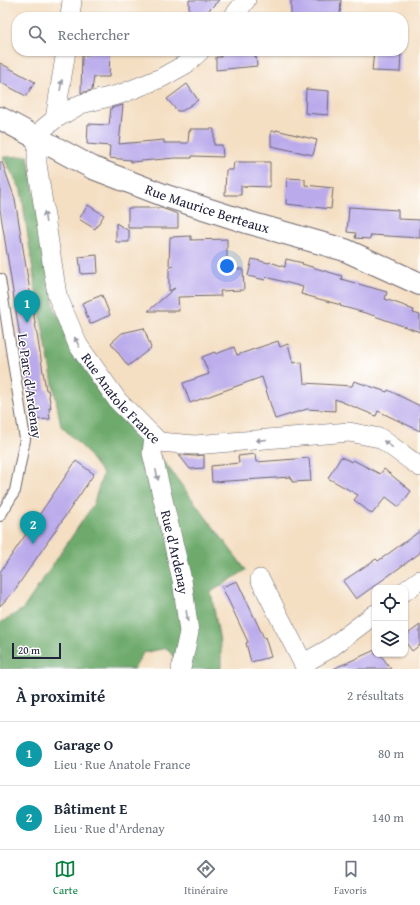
<!DOCTYPE html>
<html lang="fr">
<head>
<meta charset="utf-8">
<style>
  :root { --surface:#fff; --page:#f2f2f3; --text:#1f2937; --muted:#747a83; --line:#e0e1e3; --accent:#0b8043 }
  body { margin:0; font-family:"Gentium Book Plus",serif; background:var(--page); color:var(--text) }
  .controls { position:absolute; right:12px; bottom:12px; display:grid; overflow:hidden; border-radius:8px; box-shadow:0 1px 3px #0004 }
  .controls button { width:36px; height:36px; display:grid; place-items:center; padding:0; border:0; border-bottom:1px solid var(--line); background:var(--surface); color:var(--text); font:20px sans-serif }
  .scale { position:absolute; left:12px; bottom:10px; width:49px; box-sizing:border-box; padding-left:4px; border:2px solid #22223b; border-top:0; font-size:11px; line-height:14px; white-space:nowrap; color:#22223b; -webkit-text-stroke:3px #fff; paint-order:stroke }
  .you { position:absolute; left:227px; top:266px; width:14px; height:14px; margin:-10px; border:3px solid #fff; border-radius:50%; background:#1a73e8; box-shadow:0 0 0 6px #1a73e833 }
  .badge { display:grid; place-items:center; width:26px; height:26px; border-radius:50%; background:var(--accent); color:#fff; font-size:13px; font-weight:700 }
  .pin { position:absolute; translate:-50% -33px; filter:drop-shadow(0 1px 2px #0008) }
  .pin::after { content:''; position:absolute; top:21px; width:14px; height:12px; background:inherit; clip-path:polygon(0 0,100% 0,50% 100%) }
  .list { margin:0; padding:0; list-style:none }
  h2 { display:flex; justify-content:space-between; align-items:center; height:52px; margin:0; padding:0 16px; font-size:17px }
  h2 small { font-size:13px; font-weight:400; color:var(--muted) }
  .list li { display:grid; grid-template-columns:26px 1fr auto; gap:12px; align-items:center; box-sizing:border-box; height:64px; padding:0 16px; border-top:1px solid var(--line) }
  .list b { display:block; font-size:15px; white-space:nowrap }
  .list p { margin:0; font-size:13px; white-space:nowrap; color:var(--muted) }
  .list em { font-size:13px; font-style:normal; color:var(--muted) }
  .icon { flex:none; width:22px; height:22px; fill:none; stroke:currentColor; stroke-width:2; stroke-linecap:round; stroke-linejoin:round }
  .map { position:relative; flex:none; width:420px; height:669px; overflow:hidden }
  .search { position:absolute; background:var(--surface); box-shadow:0 1px 3px #0004; left:12px; right:12px; top:12px; height:44px; display:flex; align-items:center; gap:10px; box-sizing:border-box; padding:0 14px; border-radius:16px; color:var(--muted); font-size:15px }
  .sheet { height:180px; background:var(--surface) }
  nav { display:flex; justify-content:space-around; align-items:center; box-sizing:border-box; height:56px; border-top:1px solid var(--line); background:var(--surface); font-size:11px; color:var(--muted) }
  nav a { display:grid; justify-items:center; gap:2px }
  nav .on { color:var(--accent) }
  .map>svg:first-child { display:block }
  .forest { fill:#6eaa6c; stroke:#486654 }
  .building { fill:#baaaeb }
  .lines { fill:none; stroke-linecap:round; stroke-linejoin:round }
  .lane-casing { stroke:#6c646b; stroke-width:12 }
  .street-casing { stroke:#6c646b; stroke-width:20 }
  .secondary-casing { stroke:#6c646b; stroke-width:24 }
  .lane { stroke:#fff; stroke-width:10 }
  .street { stroke:#fff; stroke-width:19 }
  .secondary { stroke:#fff; stroke-width:22 }
  .oneway { fill:#9c9ca7 }
  .labels { text-anchor:middle; stroke-width:3; stroke-linejoin:round; paint-order:stroke }
  .street-label { font-size:14px; fill:#22223b; stroke:#fff }
</style>
</head>
<body>
<div class="map">
<svg width="420" height="669" viewBox="0 0 420 669">
  <rect width="100%" height="100%" fill="#fff"/>
  <filter id="ink" filterUnits="userSpaceOnUse"><feTurbulence type="fractalNoise" baseFrequency=".025" numOctaves="2"/><feDisplacementMap in="SourceGraphic" scale="8" xChannelSelector="R" yChannelSelector="G"/><feConvolveMatrix kernelMatrix="1 2 1 2 8 2 1 2 1" color-interpolation-filters="sRGB"/></filter>
  <filter id="wash" filterUnits="userSpaceOnUse"><feTurbulence type="fractalNoise" baseFrequency=".012" numOctaves="4" result="noise"/><feDisplacementMap in="SourceGraphic" scale="16" xChannelSelector="R" yChannelSelector="G"/><feGaussianBlur stdDeviation="0.9" result="paint"/><feColorMatrix in="noise" values="0 0 0 0 0 0 0 0 0 0 0 0 0 0 0 0 0 1.4 0 .05"/><feComposite in="paint" operator="in"/></filter>
  <g filter="url(#wash)">
    <rect width="100%" height="100%" fill="#f4dfc3"/>
    <path class="forest" d="M28,156L55,311L146,438L246,570L211,592L221,647V669H182L167,648L143,653L134,669H0V623L23,609L93,505L103,474L85,450L61,426L37,298L21,190L3,157Z"/>
    <g id="blocks">
      <path class="building" d="M189,0H219L202,17H189Z
        M291,0H341L340,17H291Z
        M88,51H110L109,77H94L92,90L81,93L82,55H88Z
        M221,51H254V56H256L257,66L216,70V57H221Z
        M374,51H401L400,72L372,71Z
        M0,63L35,82L26,96L0,82Z
        M187,84L198,100L182,111H177L167,99Z
        M306,89L329,91L328,115L305,113Z
        M123,105L119,144L164,140V143H188L189,131H191L190,129H214V145H222L223,157L192,156V158H175L131,162V160L109,158L110,146L87,144L88,124L109,125L111,108Z
        M276,130L317,140L313,155L271,146V131H276Z
        M0,162H2L15,199L46,390H48L51,408H49L50,419L33,420L0,209Z
        M234,162H270V187L241,186V195H225L226,170H233Z
        M287,178L305,179V185L333,188L331,209L286,204Z
        M88,205L104,215L95,229L79,219Z
        M349,207L398,210V219L420,220V238L371,235L370,239L355,238L356,233L347,232Z
        M128,208H161L178,214V228H128Z
        M116,223L129,231V242H116Z
        M191,236V240L227,239V269H243L244,290L220,291L221,296L178,297L179,311H148L175,288L169,291V268L173,266H169L170,237Z
        M97,255L98,273L81,274L79,257Z
        M252,259L269,263L270,262L285,267L286,259L303,263L302,264L342,276L341,279L387,292L385,299L408,307V308L414,310L413,313L420,315V332L369,314L340,306L341,305L301,294L303,287L266,277L265,280L248,276Z
        M102,295L110,315L90,324L82,303Z
        M144,328L151,348L128,366L111,343L122,333Z
        M278,341L280,347L288,344L293,363L302,362L304,383L352,386L354,381L387,392L388,390L420,406V431L378,411L376,416L335,399V411L307,409L275,419L262,377L190,403L183,383L209,374L202,357L215,352L216,354L234,347L237,355Z
        M255,454L256,462L309,458L311,481L292,482L291,477L212,482L211,466L239,463L238,456Z
        M179,455L194,456L204,455V468L190,469Z
        M341,457L352,462L353,460L380,474L384,469L411,491L399,507L386,497L372,514L354,500L358,495L328,478Z
        M76,461L94,474L14,591L0,606V572Z
        M420,531V553L356,599L343,581L376,559L378,561Z
        M237,581L264,638L265,637L271,657L251,662L246,643L248,642L222,587Z
        M420,625V645L412,651L405,641V636Z
        M375,650V654H380L391,669H333Z"/>
    </g>
  </g>
  <g filter="url(#ink)">
    <use href="#blocks" fill-opacity="0" stroke="#6c646b" stroke-width="1"/>
    <g class="lines">
      <defs>
        <path id="lane" d="M0,279L25,439L15,491L0,516"/>
        <g id="street">
          <path d="M70,17L72,0"/>
          <path d="M233,17L246,0"/>
          <path id="s1" d="M200,51L186,64L161,78L121,94L81,104L55,119L44,128L37,138V164L57,295L78,345L118,401L159,442L195,445L349,432L380,438L420,467"/>
          <path d="M55,119L66,51"/>
          <path id="s2" d="M154,437L152,453L182,580L189,632L181,669"/>
          <path d="M260,579L306,669"/>
          <path d="M405,591L420,580"/>
          <path d="M304,663L329,649L375,614"/>
        </g>
        <g id="secondary">
          <path id="s3" d="M0,118L93,168L166,196L250,223L345,250L420,284"/>
        </g>
      </defs>
      <use href="#lane" class="lane-casing"/>
      <use href="#street" class="street-casing"/>
      <use href="#secondary" class="secondary-casing"/>
      <use href="#lane" class="lane"/>
      <use href="#street" class="street"/>
      <use href="#secondary" class="secondary"/>
    </g>
    <defs><path id="oneway-solid" d="M-6-.8H1V-3.2L6.5 0L1 3.2V.8H-6Z"/></defs>
    <g class="oneway">
      <use href="#oneway-solid" transform="translate(61 85) rotate(-81)"/>
      <use href="#oneway-solid" transform="translate(45 217) rotate(-98)"/>
      <use href="#oneway-solid" transform="translate(77 342) rotate(-117)"/>
      <use href="#oneway-solid" transform="translate(261 440) rotate(175)"/>
      <use href="#oneway-solid" transform="translate(388 444) rotate(-144)"/>
      <use href="#oneway-solid" transform="translate(157 475) rotate(77)"/>
      <use href="#oneway-solid" transform="translate(187 616) rotate(82)"/>
    </g>
  </g>
  <g class="labels">
    <g class="street-label">
      <text dy="5" stroke="none"><textPath href="#s3" startOffset="227">Rue Maurice Berteaux</textPath></text>
      <text transform="translate(30 386) rotate(82)" y="5">Le Parc d'Ardenay</text>
      <text dy="5" stroke="none"><textPath href="#s1" startOffset="470">Rue Anatole France</textPath></text>
      <text dy="5" stroke="none"><textPath href="#s2" startOffset="118">Rue d'Ardenay</textPath></text>
    </g>
  </g>
</svg>
<div class="controls">
<button><svg class="icon" aria-label="locate" viewBox="0 0 24 24"><circle cx="12" cy="12" r="6"/><path d="M12 2v4M12 18v4M2 12h4M18 12h4"/></svg></button>
<button><svg class="icon" aria-label="layers" viewBox="0 0 24 24"><path d="M12 4l9 5-9 5-9-5zM3 14l9 5 9-5"/></svg></button>
</div>
<div class="scale">20 m</div>
<div class="you"></div>
<div class="pin badge" style="left:27px;top:323px;background:#0f9aa8">1</div>
<div class="pin badge" style="left:33px;top:544px;background:#0f9aa8">2</div>
<div class="search"><svg class="icon" aria-label="search" viewBox="0 0 24 24"><circle cx="10" cy="10" r="6"/><path d="M15 15l6 6"/></svg>Rechercher</div>
</div>
<section class="sheet">
<h2>À proximité<small>2 résultats</small></h2>
<ul class="list">
<li><span class="badge" style="background:#0f9aa8">1</span><div><b>Garage O</b><p>Lieu · Rue Anatole France</p></div><em>80 m</em></li>
<li><span class="badge" style="background:#0f9aa8">2</span><div><b>Bâtiment E</b><p>Lieu · Rue d'Ardenay</p></div><em>140 m</em></li>
</ul>
</section>
<nav>
<a class="on"><svg class="icon" aria-label="map" viewBox="0 0 24 24"><path d="M3 6l6-2 6 2 6-2v14l-6 2-6-2-6 2zM9 4v14M15 6v14"/></svg>Carte</a>
<a><svg class="icon" aria-label="directions" viewBox="0 0 24 24"><path d="M12 3l9 9-9 9-9-9zM9 14v-3h6M13 9l2 2-2 2"/></svg>Itinéraire</a>
<a><svg class="icon" aria-label="saved" viewBox="0 0 24 24"><path d="M7 4h10v16l-5-4-5 4z"/></svg>Favoris</a>
</nav>
</body>
</html>
